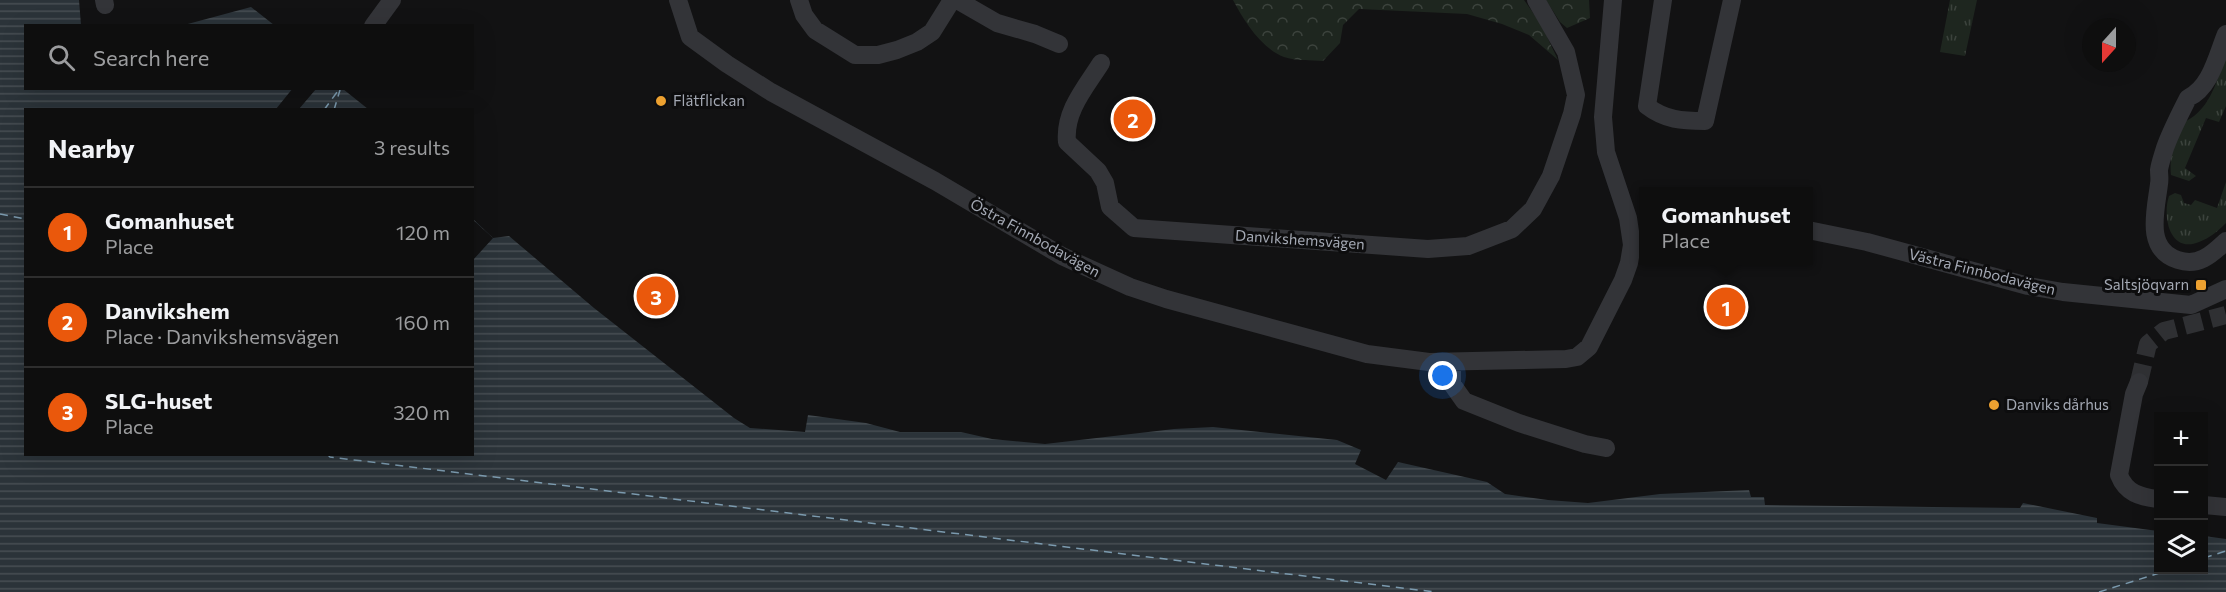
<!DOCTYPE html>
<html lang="en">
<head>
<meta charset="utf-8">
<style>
  :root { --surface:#0e0e0e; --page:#1c1c1c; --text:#f1f3f6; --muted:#9b9c9e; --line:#2e2e2e; --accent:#ea580c }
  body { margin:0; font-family:Commissioner,sans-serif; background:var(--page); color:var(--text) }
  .controls { position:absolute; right:18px; bottom:18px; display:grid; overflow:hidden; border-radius:0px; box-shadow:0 6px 24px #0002 }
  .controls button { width:54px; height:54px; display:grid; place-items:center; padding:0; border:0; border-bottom:2px solid var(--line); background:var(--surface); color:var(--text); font:30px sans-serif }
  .compass { position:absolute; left:2082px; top:18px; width:54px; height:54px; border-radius:50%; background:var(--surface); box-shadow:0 6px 24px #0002; rotate:201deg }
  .you { position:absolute; left:1443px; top:376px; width:21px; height:21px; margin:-15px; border:4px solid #fff; border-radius:50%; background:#1a73e8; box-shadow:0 0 0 9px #1a73e833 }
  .badge { display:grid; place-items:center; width:39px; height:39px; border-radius:50%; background:var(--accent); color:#fff; font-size:20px; font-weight:700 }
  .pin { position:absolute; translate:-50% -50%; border:3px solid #fff; box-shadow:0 2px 6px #0006 }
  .popup { position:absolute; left:1639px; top:187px; width:174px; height:78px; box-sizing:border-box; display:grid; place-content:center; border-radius:0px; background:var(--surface); filter:drop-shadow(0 2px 4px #0005); font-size:20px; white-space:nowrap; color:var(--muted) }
  .popup b { font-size:22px; color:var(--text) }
  .popup::after { content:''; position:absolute; left:50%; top:100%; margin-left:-12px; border:12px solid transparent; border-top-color:var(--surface) }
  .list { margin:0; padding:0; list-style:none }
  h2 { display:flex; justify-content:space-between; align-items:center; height:78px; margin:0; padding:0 24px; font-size:26px }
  h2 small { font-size:20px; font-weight:400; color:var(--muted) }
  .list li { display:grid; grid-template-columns:39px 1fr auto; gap:18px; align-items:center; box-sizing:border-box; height:90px; padding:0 24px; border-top:2px solid var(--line) }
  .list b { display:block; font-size:22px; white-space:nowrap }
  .list p { margin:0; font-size:20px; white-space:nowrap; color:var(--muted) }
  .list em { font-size:20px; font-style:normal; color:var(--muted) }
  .icon { flex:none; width:33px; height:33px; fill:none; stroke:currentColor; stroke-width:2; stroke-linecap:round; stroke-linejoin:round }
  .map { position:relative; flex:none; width:2226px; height:592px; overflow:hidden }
  .search { position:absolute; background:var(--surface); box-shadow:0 6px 24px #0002; left:24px; top:24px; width:450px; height:66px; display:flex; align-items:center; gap:15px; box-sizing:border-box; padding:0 21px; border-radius:0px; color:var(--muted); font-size:22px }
  .panel { position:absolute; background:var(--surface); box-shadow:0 6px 24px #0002; left:24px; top:108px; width:450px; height:348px; border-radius:0px }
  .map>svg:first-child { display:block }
  .grass { fill:url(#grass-tufts) }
  .forest { fill:url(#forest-crowns) }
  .water { fill:url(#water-rules) }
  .pier { fill:#121213 }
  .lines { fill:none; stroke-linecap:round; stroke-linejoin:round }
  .ferry { stroke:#7b9aae; stroke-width:1.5; stroke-dasharray:8 6; stroke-linecap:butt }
  .minor-tunnel { stroke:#2f3033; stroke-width:18; stroke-dasharray:18 9; stroke-linecap:butt }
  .minor { stroke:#333438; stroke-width:18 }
  .poi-dot { fill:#eda130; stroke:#0d0d0e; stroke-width:2 }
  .labels { text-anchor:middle; stroke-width:6; stroke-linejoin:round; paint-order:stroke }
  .poi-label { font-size:15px; fill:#a4a9b4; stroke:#0d0d0e; text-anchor:start }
  .street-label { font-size:15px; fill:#a4a9b4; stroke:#0d0d0e }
</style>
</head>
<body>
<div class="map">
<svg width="2226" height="592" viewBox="0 0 2226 592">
  <defs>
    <pattern id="grass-tufts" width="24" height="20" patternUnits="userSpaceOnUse" patternTransform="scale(1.5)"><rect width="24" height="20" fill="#1e261f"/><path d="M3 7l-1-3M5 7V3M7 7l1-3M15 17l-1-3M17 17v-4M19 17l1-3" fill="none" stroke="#3c433d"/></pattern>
    <pattern id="forest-crowns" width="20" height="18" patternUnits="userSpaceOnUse" patternTransform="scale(1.5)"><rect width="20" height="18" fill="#1e261f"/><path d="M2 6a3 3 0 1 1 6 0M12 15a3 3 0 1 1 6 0" fill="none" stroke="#3c433d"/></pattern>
    <pattern id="water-rules" width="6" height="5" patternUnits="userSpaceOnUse" patternTransform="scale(1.5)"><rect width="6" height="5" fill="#2b3339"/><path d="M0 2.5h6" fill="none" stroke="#474e53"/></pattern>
  </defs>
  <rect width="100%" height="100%" fill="#121213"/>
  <path class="grass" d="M1950,0H1977L1965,56L1940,52Z
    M2226,57V106L2219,122L2206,118L2185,168L2196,176L2189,181L2171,175C2169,157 2174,140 2180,124C2210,112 2215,84 2226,57Z
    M2226,182V223C2218,231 2210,238 2199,242C2170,254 2162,217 2169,196L2175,193L2181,195L2184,203L2191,205L2195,200L2217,208Z"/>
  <path class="forest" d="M1233,0H1524L1541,24L1558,60L1529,35L1502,24L1467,14L1359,9L1343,25L1340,43L1323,61C1311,60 1296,61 1284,57C1261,48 1244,21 1233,0Z
    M1546,0H1589L1590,18L1567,28L1560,22Z"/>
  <path class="water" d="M0,0H79L81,25L26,26V88L343,89L368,109L26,110V454H472L473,219L493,238L509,236L594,308L734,418L750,428L805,432L808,415L866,423L900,432H961L992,439L1045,444L1174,429L1213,427L1337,440L1361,450L1355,464L1386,480L1398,462L1487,482L1505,494L1548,500L1588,503L1660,494L1749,490L1751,497H1764L1765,505L2020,508L2023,503L2097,518V523L2158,531V570H2204V536L2226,539V592H0Z
    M251,7L274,25H184Z"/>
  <path class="pier" d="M293,88L316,89L299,109H276Z
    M472,219L493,238L473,260H472Z"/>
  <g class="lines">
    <path class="ferry" d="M324,110L340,88
      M334,110L340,90
      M0,214L26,219
      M327,454L330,457L1435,592
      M2204,558L2226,551
      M2099,592L2169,570"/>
    <path class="minor-tunnel" d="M2139,382L2148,344L2164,331L2226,315"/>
    <path class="minor" d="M104,0L105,5
      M678,0L690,37L727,64L771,92L935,181L1062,256L1130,287L1166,299L1367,354L1429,362L1566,359L1577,357L1589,347L1623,280L1629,263L1632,245L1628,218L1606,152L1603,117L1613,0
      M799,0L804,15L815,30L855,55H878L897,50L917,42L932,32L952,0
      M957,0L997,23L1035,34L1059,44
      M1663,0L1647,106C1665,120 1682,121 1705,121L1732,0
      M373,26L392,0
      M2226,34C2217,56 2211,87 2188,98C2180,114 2171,131 2165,148C2163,155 2160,163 2159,170C2159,175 2160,179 2159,184C2156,210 2144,249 2178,260C2199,267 2212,254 2226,241
      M1101,63C1086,87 1064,111 1067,142L1098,171L1105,183L1110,207L1134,228L1428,249L1468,246L1512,229L1533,209L1551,176L1572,114L1576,95L1566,52L1536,0
      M1808,230L1867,242L2028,286L2063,292L2191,305L2226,289
      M1452,362V384L1464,401L1519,423L1585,444L1606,448
      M2139,382L2134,394L2119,475C2126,493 2140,497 2158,499
      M2204,505L2226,507"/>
  </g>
  <g class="poi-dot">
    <circle cx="661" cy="101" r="6"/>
    <rect x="2195" y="279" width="12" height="12" rx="3"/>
    <circle cx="1994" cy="405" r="6"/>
  </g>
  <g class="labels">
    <g class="poi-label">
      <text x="673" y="106">Flätflickan</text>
      <text x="2189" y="290" text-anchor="end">Saltsjöqvarn</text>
      <text x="2006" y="410">Danviks dårhus</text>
    </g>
    <g class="street-label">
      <text transform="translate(1035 238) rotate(29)" y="5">Östra Finnbodavägen</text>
      <text transform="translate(1300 240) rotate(4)" y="5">Danvikshemsvägen</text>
      <text transform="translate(1982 272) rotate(14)" y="5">Västra Finnbodavägen</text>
    </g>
  </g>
</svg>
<div class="controls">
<button>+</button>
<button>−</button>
<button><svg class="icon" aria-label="layers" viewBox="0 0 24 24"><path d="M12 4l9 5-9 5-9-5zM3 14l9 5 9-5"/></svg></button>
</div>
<svg class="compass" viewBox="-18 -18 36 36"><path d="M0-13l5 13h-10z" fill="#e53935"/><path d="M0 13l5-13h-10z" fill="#9b9c9e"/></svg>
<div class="you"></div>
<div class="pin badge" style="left:1726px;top:307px">1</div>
<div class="popup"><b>Gomanhuset</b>Place</div>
<div class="pin badge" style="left:1133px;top:119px">2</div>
<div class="pin badge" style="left:656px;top:296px">3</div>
<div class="search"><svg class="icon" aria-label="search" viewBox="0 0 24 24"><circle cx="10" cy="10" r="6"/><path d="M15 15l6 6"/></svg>Search here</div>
<section class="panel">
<h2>Nearby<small>3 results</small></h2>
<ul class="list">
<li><span class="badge">1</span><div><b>Gomanhuset</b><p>Place</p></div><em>120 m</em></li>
<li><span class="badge">2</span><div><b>Danvikshem</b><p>Place · Danvikshemsvägen</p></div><em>160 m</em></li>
<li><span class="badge">3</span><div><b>SLG-huset</b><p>Place</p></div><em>320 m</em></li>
</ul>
</section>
</div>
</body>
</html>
